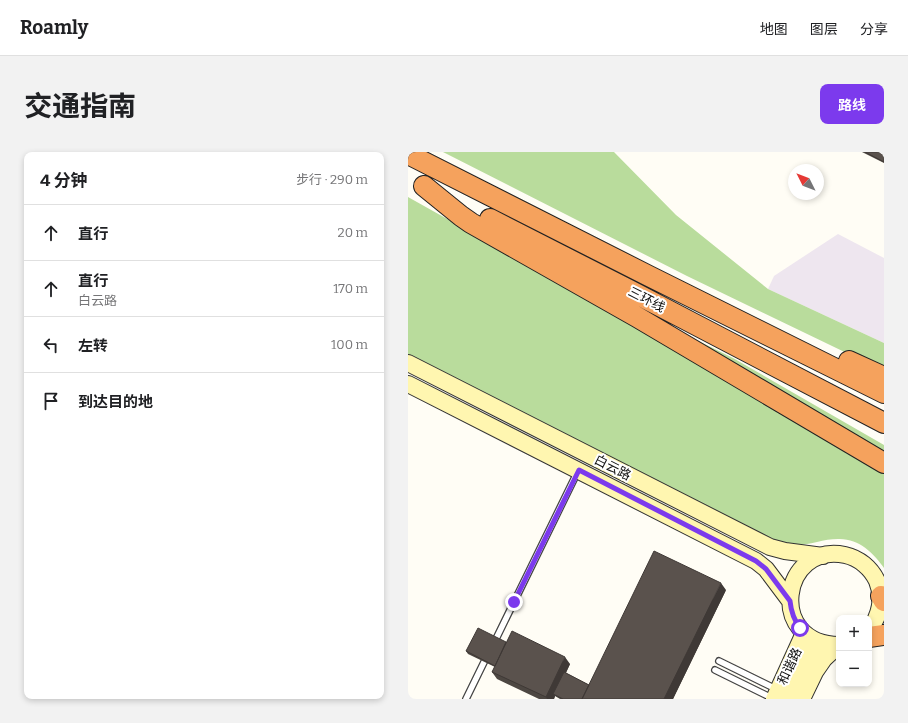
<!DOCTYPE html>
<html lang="zh">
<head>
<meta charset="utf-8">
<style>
  :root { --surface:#fff; --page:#f2f2f2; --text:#202124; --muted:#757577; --line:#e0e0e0; --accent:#7c3aed }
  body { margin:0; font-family:Bitter,"Noto Sans SC",serif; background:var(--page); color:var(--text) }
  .controls { position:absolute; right:12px; bottom:12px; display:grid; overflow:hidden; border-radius:8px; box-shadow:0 2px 6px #0003 }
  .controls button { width:36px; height:36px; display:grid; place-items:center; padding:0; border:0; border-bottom:1px solid var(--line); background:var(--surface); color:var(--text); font:20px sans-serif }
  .compass { position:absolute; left:380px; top:12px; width:36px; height:36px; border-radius:50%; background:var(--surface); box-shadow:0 2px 6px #0003; rotate:312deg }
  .stop { position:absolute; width:12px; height:12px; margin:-9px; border:3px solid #7c3aed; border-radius:50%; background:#fff }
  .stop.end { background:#7c3aed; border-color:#fff; box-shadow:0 1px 4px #0008 }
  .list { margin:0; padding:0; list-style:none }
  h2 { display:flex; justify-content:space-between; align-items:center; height:52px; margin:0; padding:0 16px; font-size:17px }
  h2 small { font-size:13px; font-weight:400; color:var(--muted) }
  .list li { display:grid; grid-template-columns:26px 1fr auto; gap:12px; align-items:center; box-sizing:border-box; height:56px; padding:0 16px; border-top:1px solid var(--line) }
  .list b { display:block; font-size:15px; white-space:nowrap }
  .list p { margin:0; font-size:13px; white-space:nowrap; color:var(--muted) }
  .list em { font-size:13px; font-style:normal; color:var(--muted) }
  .icon { flex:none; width:22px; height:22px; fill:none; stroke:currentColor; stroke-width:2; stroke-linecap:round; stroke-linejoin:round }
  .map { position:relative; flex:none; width:476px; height:547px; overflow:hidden; border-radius:8px }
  header { display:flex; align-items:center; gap:24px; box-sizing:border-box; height:56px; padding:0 20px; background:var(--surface); border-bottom:1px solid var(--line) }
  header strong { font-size:19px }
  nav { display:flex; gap:22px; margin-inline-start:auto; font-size:14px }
  .intro { display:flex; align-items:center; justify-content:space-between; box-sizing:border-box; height:96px; padding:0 24px }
  h1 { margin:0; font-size:28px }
  .button { padding:10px 18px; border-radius:8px; background:var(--accent); color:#fff; font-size:14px; font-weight:700 }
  main { display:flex; gap:24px; padding:0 24px }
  aside { flex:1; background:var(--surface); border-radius:8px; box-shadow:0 2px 6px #0003 }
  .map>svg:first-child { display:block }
  .industrial { fill:#eee6ef }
  .forest { fill:#b9dc9c }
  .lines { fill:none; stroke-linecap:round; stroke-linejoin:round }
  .lane-casing { stroke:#444; stroke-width:8 }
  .secondary-casing { stroke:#333; stroke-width:18 }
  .highway-casing { stroke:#222; stroke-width:22 }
  .lane { stroke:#fff; stroke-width:5.5 }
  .secondary { stroke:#fff6b0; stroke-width:16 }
  .highway { stroke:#f5a25d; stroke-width:20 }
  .wall { fill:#4d4742 }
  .shaded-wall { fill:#3f3936 }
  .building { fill:#5a524d; stroke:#3f3936 }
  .route { stroke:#7c3aed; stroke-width:5 }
  .labels { text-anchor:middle; stroke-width:4; stroke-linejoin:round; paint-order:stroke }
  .street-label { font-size:13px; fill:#111; stroke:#fff }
</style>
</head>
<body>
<header>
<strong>Roamly</strong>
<nav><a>地图</a><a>图层</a><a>分享</a></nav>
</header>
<div class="intro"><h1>交通指南</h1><a class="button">路线</a></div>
<main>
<aside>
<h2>4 分钟<small>步行 · 290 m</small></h2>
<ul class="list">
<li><svg class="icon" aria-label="ahead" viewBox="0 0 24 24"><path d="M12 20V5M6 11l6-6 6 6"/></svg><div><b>直行</b></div><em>20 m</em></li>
<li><svg class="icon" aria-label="ahead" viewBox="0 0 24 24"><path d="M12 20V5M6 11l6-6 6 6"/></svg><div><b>直行</b><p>白云路</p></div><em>170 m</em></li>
<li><svg class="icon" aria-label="left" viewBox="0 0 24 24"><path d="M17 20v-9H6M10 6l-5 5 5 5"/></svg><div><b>左转</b></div><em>100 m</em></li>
<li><svg class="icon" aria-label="arrive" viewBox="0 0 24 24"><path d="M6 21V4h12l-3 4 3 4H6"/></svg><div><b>到达目的地</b></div></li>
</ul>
</aside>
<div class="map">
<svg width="476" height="547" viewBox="0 0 476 547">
  <rect width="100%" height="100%" fill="#fffdf5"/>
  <path class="industrial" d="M430,82L476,106V191L360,137L366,124Z"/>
  <path class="forest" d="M35,0H206L268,63L360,137L476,191V219L279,124Z
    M0,45L166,138L476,317V416C466,401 450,386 430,387C423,387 416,388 409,390C400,392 390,394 381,393C377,392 373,391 369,390L0,205Z
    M242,165L325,206L476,293V304Z"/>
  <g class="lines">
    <defs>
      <path id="lane" d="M86,491L170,319
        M311,509L368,537
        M307,518L366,547
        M58,547L79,504"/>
      <path id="secondary" d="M0,211L362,395L377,399L415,404
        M0,232L348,409L358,417L382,449
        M431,493C358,492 373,390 437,403C451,406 463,416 469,429C476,446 472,464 461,478
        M366,547L396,481
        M381,547L409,489
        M394,547L407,520L416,507L431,493"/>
      <path id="highway" d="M0,2L241,124L476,241
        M16,34L53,64L63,71L229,165L476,311
        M82,67L223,139L476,271
        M441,209L476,225
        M473,444L476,449
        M461,485L476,483"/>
    </defs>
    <use href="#lane" class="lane-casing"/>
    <use href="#secondary" class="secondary-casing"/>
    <use href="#highway" class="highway-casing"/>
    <use href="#lane" class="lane"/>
    <use href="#secondary" class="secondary"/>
    <use href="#highway" class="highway"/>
  </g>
  <path class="wall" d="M454,0H476V11Z
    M318,438L265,547H152L147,544L146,547H131L89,527L84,520L87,515L60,502L58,499L98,490L162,512L158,521L181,533Z"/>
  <path class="shaded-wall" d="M313,431L318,438L265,547H256Z
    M157,505L162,512L147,543L145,542L147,544L146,547H139L138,545Z"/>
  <path class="building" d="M457,0H476V10Z
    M246,399L313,431L256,547H174Z
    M70,476L98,490L87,514L58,499Z
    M104,479L157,505L138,545L84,520Z
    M156,520L181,533L174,547H155L145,542Z"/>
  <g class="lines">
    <path class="route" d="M106,450L171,318L348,409L358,417L382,449C383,459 386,468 392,476"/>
  </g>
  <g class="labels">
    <g class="street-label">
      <text transform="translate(239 147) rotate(27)" y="5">三环线</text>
      <text transform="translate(205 315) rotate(27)" y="5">白云路</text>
      <text transform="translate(381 514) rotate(-65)" y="5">和谐路</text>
    </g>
  </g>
</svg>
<div class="controls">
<button>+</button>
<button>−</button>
</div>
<svg class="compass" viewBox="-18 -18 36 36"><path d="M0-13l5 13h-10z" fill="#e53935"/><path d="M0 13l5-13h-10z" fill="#757577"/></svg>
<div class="stop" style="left:392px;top:476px"></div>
<div class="stop end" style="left:106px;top:450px"></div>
</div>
</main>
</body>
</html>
